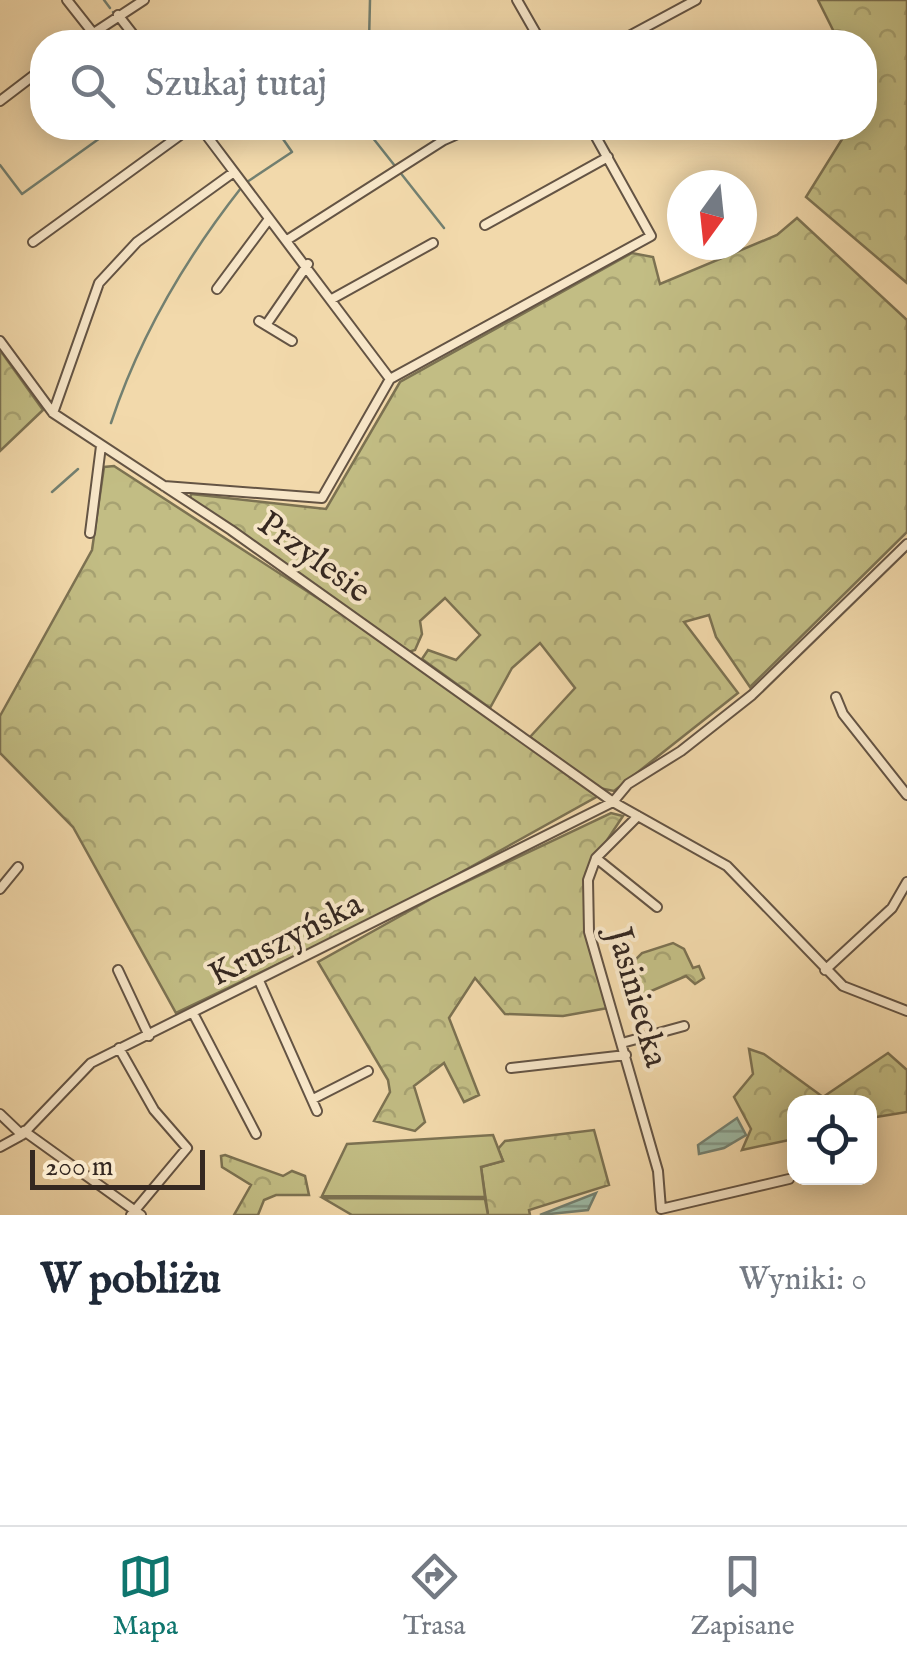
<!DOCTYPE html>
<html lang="pl">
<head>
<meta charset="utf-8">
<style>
  :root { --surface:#fff; --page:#f2f2f3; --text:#1f2937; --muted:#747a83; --line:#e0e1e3; --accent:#0f766e }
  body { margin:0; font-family:"IM FELL English",serif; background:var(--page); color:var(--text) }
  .controls { position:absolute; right:30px; bottom:30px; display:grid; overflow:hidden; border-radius:20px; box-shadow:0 5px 25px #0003 }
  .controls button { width:90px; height:90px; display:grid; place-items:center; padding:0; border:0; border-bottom:2px solid var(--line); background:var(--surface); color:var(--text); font:50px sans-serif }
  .compass { position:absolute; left:667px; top:170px; width:90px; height:90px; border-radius:50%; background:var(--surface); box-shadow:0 5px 25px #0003; rotate:195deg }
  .scale { position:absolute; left:30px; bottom:25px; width:175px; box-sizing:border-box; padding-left:10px; border:5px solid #352821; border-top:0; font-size:28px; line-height:35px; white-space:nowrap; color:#352821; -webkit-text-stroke:8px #f7e6c8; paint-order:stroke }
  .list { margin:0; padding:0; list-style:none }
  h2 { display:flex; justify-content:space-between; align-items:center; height:130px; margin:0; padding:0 40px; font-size:42px }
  h2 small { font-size:32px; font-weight:400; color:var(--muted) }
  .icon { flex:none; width:55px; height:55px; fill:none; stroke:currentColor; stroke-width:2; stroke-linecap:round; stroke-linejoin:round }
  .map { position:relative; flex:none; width:907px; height:1215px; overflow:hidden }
  .search { position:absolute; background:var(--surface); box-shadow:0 5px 25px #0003; left:30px; right:30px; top:30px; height:110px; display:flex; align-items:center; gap:25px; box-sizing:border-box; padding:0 35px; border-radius:40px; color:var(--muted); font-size:38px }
  .sheet { height:310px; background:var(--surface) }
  nav { display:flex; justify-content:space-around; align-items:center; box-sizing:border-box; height:140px; border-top:2px solid var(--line); background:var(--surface); font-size:28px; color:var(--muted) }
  nav a { display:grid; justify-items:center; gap:5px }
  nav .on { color:var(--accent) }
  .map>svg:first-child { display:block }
  .forest { fill:url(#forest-crowns); stroke:#7c7252; stroke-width:2.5 }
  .park { fill:#c2bd84; stroke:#7c7252; stroke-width:2.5 }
  .water { fill:url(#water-rules); stroke:#738071; stroke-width:2.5 }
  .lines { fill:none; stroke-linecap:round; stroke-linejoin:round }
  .stream { stroke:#738071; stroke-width:2.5 }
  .minor-casing { stroke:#645444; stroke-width:12 }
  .minor { stroke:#f7e6c8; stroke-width:8 }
  .labels { text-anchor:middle; stroke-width:8; stroke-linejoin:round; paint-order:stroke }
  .street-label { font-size:35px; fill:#352821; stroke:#f7e6c8 }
</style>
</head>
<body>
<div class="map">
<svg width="907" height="1215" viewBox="0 0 907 1215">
  <defs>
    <pattern id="forest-crowns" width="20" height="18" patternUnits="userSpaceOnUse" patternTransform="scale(2.5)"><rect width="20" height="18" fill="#c2bd84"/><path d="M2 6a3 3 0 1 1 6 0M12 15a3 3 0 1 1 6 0" fill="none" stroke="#a7a272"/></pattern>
    <pattern id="water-rules" width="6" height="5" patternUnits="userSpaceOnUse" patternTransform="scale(2.5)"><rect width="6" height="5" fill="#9cbaa6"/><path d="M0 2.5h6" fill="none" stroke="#809787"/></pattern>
  </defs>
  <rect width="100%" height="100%" fill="#f2d9ab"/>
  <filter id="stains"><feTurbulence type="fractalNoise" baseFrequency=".002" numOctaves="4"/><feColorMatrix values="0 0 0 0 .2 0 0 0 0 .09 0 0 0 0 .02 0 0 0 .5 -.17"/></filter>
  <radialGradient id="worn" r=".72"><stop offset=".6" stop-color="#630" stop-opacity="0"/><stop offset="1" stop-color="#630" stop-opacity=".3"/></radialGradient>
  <path class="forest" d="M818,0H907V283L806,197L849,128H864V42H839Z
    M797,218L907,320V532L750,687L716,637L709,615L684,622L738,693L614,791L599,788L530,737L575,688L540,643L512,668L490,708L422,659L428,650L456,660L480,635L445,598L420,621L422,634L415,650L408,652L598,796L424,893L430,899L611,813L623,816L586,872L587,933L608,1008L563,1016L505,1014L475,978L449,1018L479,1095L464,1102L444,1063L414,1086L425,1122L415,1131L374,1121L390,1092L388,1080L318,962L429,900L424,894L176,1013L73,827L0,753V716L92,550L104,467L114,466L379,638L190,499L191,494L326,509L400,382L632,253L653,257L660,284L777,235Z
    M0,350L43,410L0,451Z
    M673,943L684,949L693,968L699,966L704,978L695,984L686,976L642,995L631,964L642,953Z
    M749,1049L764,1054L823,1097L888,1053L907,1070V1112L870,1118V1102H794V1139L742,1150L751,1129L734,1097L753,1074Z
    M594,1130L609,1185L529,1210L530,1215H488L481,1167L503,1161L498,1149L505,1141Z
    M225,1155L283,1176L292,1171L305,1176L309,1195H276L264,1200L258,1215H234L251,1185L222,1167L221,1156Z"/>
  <path class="park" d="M493,1135L503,1161L481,1167L485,1197L322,1196L347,1144Z
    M323,1198L485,1199L488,1215H352Z"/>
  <path class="water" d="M737,1118L746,1135L724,1148L699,1154L698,1145Z
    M596,1193L588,1210L540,1215Z"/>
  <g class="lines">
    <path class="stream" d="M104,0L110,8
      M113,12L114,14
      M369,42L370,0
      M365,128L395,166
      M604,138L627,128
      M0,165L22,194L114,128
      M399,171L444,228
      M247,182L292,152L283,139L295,128
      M111,423C139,338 186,258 241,188
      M52,492L78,469"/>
    <defs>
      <path id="minor" d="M67,0L93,33
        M517,0L541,42
        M118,15L139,42
        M80,42L144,0
        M618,42L696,0
        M0,101L42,69
        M201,128L390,379
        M485,225L608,157
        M287,240L444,140L471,128
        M33,242L190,128
        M217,289L269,219
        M332,299L433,243
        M259,321L292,341
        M266,325L308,264
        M0,341L53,413L231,530L613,802L727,866L843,986L907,1011
        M390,379L651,236L591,128
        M53,413L99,283L137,242L234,172
        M164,486L322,498L390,379
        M90,533L101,446
        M836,697L843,714L907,795
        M638,816L596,858L588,880L589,932L658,1171L661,1209L789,1179
        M596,858L657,907
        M0,889L18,867
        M118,970L149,1036
        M825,970L892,908L907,882
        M260,983L317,1111
        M194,1015L256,1134
        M622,1043L684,1026
        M119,1048L154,1110L187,1148L131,1215
        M511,1068L626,1055
        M313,1099L368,1071
        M0,1114L22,1135
        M24,1131L141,1215
        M0,1147L22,1135L91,1063L613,802L628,784L681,751L752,695L907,544"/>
    </defs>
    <use href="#minor" class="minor-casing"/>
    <use href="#minor" class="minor"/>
  </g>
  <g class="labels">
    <g class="street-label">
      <text transform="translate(315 556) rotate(36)" y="12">Przylesie</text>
      <text transform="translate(285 938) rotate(-27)" y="12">Kruszyńska</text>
      <text transform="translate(639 997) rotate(74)" y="12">Jasiniecka</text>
    </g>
  </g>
  <rect width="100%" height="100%" filter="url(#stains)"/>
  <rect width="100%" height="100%" fill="url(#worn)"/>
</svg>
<div class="controls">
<button><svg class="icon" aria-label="locate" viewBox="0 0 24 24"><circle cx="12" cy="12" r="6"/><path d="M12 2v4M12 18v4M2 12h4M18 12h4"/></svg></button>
</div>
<svg class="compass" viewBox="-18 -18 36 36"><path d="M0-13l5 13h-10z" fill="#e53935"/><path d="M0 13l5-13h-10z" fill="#747a83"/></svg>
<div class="scale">200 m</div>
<div class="search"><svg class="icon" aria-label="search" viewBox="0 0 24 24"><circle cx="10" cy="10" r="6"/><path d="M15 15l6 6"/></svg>Szukaj tutaj</div>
</div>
<section class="sheet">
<h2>W pobliżu<small>Wyniki: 0</small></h2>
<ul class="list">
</ul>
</section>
<nav>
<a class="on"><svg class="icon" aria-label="map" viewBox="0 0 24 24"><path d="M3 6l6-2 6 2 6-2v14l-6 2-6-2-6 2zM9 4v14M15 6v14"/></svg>Mapa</a>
<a><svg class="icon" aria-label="directions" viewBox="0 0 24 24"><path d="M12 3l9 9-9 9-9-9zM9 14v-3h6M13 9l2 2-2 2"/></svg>Trasa</a>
<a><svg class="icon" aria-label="saved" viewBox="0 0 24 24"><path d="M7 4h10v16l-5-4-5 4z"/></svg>Zapisane</a>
</nav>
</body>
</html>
